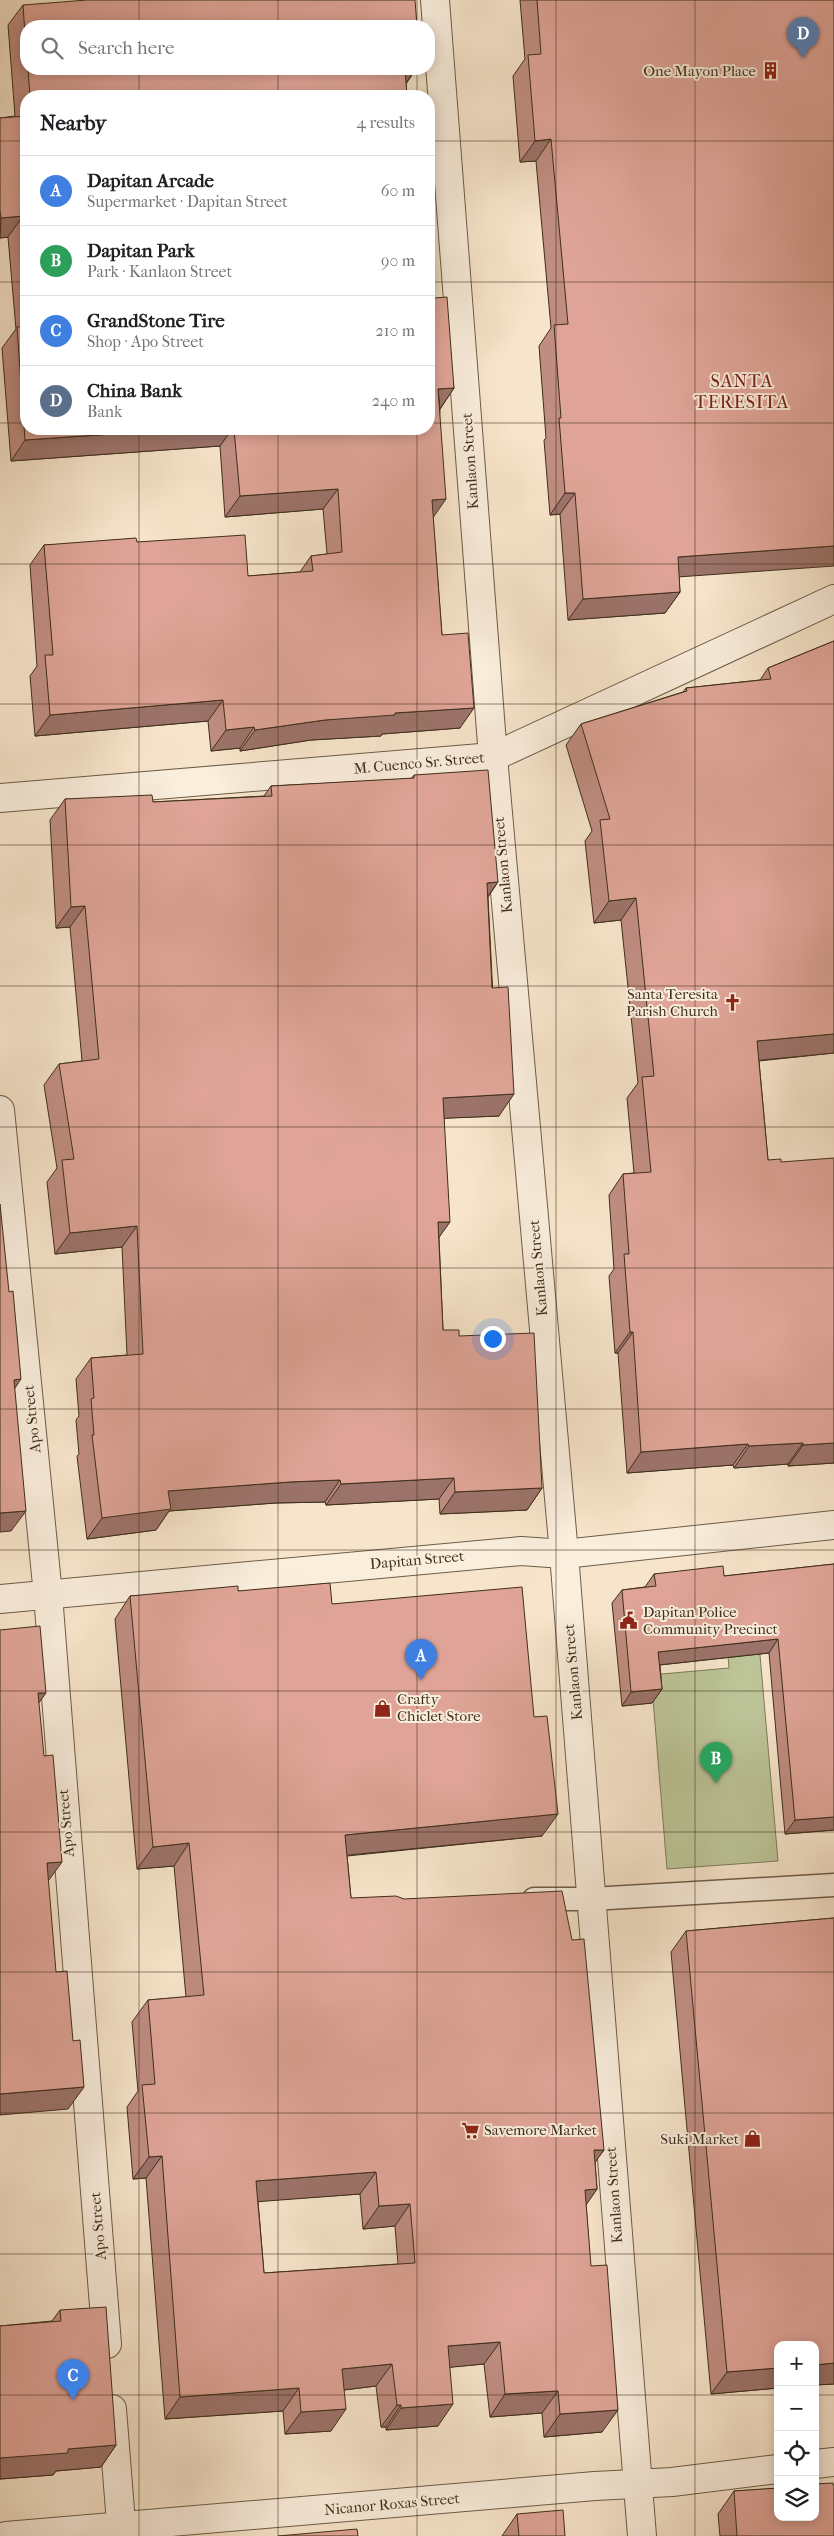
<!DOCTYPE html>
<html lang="en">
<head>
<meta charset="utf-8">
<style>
  :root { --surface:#fff; --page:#f6f6f6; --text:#202124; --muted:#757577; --line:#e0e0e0; --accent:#111827 }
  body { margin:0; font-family:"IM FELL French Canon",serif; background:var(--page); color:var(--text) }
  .controls { position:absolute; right:15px; bottom:15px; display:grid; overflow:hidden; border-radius:10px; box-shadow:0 2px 12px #0003 }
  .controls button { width:45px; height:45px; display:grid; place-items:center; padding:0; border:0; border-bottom:1px solid var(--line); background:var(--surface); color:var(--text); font:25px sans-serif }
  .you { position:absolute; left:492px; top:1338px; width:18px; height:18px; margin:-12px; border:4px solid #fff; border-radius:50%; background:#1a73e8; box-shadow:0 0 0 8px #1a73e833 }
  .badge { display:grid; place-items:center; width:32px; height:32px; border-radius:50%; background:var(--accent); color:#fff; font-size:16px; font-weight:700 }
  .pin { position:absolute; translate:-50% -41px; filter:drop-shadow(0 1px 2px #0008) }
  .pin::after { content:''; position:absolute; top:26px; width:18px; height:15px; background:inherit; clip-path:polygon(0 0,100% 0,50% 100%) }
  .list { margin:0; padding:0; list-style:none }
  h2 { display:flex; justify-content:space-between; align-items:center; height:65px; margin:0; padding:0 20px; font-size:21px }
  h2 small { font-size:16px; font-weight:400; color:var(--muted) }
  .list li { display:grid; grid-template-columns:32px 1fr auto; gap:15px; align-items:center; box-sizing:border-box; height:70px; padding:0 20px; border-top:1px solid var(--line) }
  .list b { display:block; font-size:19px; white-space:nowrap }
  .list p { margin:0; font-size:16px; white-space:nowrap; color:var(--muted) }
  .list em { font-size:16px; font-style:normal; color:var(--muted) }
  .icon { flex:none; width:28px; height:28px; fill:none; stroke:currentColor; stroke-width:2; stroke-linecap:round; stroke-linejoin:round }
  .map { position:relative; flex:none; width:834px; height:2536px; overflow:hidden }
  .search { position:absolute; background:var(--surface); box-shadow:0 2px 12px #0003; left:20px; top:20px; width:415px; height:55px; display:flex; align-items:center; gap:12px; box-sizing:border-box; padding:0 18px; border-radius:20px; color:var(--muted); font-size:19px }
  .panel { position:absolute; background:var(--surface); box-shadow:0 2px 12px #0003; left:20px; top:90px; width:415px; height:345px; border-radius:20px }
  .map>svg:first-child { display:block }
  .green { fill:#bcc598; stroke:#7e7a5a }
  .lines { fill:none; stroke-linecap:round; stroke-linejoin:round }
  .service-casing { stroke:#6d5c47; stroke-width:25 }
  .minor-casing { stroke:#6d5c47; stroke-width:30 }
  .tertiary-casing { stroke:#6d5c47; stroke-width:30 }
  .service { stroke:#faeedd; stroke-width:22 }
  .minor { stroke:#faeedd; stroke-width:28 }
  .tertiary { stroke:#faeedd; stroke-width:28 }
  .wall { fill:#c08d82; stroke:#3f2e1b; fill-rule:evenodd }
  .shaded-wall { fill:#9c736a; stroke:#3f2e1b }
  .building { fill:#dfa497; stroke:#3f2e1b; fill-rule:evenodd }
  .grid { fill:none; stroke:#3f2e1b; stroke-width:1; stroke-opacity:0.55 }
  .labels { text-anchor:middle; stroke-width:4; stroke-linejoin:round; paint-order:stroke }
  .poi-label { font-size:15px; fill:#3f2e1b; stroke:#faeedd; text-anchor:end }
  .street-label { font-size:15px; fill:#3f2e1b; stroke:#faeedd }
  .quarter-label { font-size:18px; letter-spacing:1px; fill:#7a1f14; stroke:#faeedd }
</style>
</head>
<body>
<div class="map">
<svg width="834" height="2536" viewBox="0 0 834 2536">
  <rect width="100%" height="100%" fill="#f7e5cb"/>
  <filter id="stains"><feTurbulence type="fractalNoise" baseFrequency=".004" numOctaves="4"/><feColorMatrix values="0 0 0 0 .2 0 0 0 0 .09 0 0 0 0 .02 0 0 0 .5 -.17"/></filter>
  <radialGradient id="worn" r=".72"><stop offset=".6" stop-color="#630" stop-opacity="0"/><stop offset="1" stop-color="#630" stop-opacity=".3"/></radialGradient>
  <path class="green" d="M753,1575L778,1861L667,1869L651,1675L729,1668L721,1578Z"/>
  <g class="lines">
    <defs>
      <path id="service" d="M534,1899H591L834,1885"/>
      <path id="minor" d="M435,0L493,757L564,1554L642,2536
        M0,798L493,757L834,599
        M0,1110L48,1595L107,2344
        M112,2409L122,2536"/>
      <path id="tertiary" d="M0,1599L521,1551L564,1554L834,1525
        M815,2464L834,2462
        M6,2536L595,2486L672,2482L778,2469"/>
    </defs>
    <use href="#service" class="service-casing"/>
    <use href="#minor" class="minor-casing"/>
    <use href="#tertiary" class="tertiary-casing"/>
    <use href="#service" class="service"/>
    <use href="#minor" class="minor"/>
    <use href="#tertiary" class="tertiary"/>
  </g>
  <path class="wall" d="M520,0H834L679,577L680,592L665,613L568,620L560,514L550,515L544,440L546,438L539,346L551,328L536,161L520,162L513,76L525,59Z
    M23,5L26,26V69H416L406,84L407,96H26V429H429L434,298L454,388L440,409L433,518L442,635L460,728L382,734L381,736L311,740L240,751V748L211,751L208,721L35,736L30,676L37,666L30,565L44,545L137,542L248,576L300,572L311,556L327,554L323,509L225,517L220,446L11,461L2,348L16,329L8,237L0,238V118L15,116L8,25Z
    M834,641V1053L759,1061L768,1160L834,1463L788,1466V1464L734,1468L733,1465L627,1473L618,1353H615L609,1276L614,1269L609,1195L623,1174L634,1173L627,1098L638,1083L621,920L594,923L585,841L592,831L566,745L581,724L683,692L686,688L760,680L768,668Z
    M414,775L498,882L488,897L499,1116L444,1118L439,1238L443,1330L459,1336L542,1488L527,1510L440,1514L439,1499L326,1505L325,1502L275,1503L169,1511L156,1530L87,1539L77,1456L79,1454L76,1420L79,1416L76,1379L91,1358L127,1355L122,1247L55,1254L47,1182L57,1168L44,1085L59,1064L82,1061L70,927L56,928L50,820L65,799L153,802L264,796L271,786L411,779Z
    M834,1564V1830L785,1834L769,1653L660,1665L662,1689L652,1703L622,1706L612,1603L622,1590L645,1587L654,1574L724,1576Z
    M238,1591L332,1604L542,1836L347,1856L351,1898L604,2150L595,2162L597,2189L586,2204L602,2432L544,2437L542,2413L490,2417L484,2364L450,2367L438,2426L386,2430V2427H381L376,2386L344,2390L331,2431L285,2434L283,2411L165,2419L146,2178L133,2179L127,2107L138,2091L132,2022L148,2000L186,1997L174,1866L137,1869L115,1619L130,1596ZM360,2194L363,2229L395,2226L398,2264L264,2273L258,2201Z
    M834,1918V2384L815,2385V2345H778V2388L711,2394L671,1952L686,1931Z
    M60,2310L116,2445L101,2467L56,2471L53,2475L0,2479V2326L52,2321Z
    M833,2485L834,2536H720L718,2514L734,2491Z
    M517,2514L565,2536H502Z"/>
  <path class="shaded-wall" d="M401,69H416L405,84Z
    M551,139L536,161L520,162L535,141Z
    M23,216L8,237L0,238L1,218Z
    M454,388L440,409L438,389Z
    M184,429H232L220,446L11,461L25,440Z
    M338,489L323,509L225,517L240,496Z
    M565,493H575L560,514L550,515Z
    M446,499L432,519V500Z
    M834,546V566L663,578L678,557Z
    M680,592L665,613L568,620L583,599Z
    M223,700L208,721L35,736L50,715Z
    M474,708L460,728L382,734L381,736L311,740L240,751L255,730L325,720L395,713Z
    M254,727L240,748L211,751L226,730Z
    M498,882L483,903L487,883Z
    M636,898L621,920L594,923L609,901Z
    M85,906L70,927L56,928L71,907Z
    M834,1034V1053L742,1062L757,1041Z
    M514,1094L499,1116L428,1119L443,1098Z
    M438,1222H450L435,1243Z
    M137,1226L122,1247L55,1254L70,1233Z
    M630,1332H633L618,1353H615Z
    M21,1379L7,1400L14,1380Z
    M803,1443L788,1464L734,1468L749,1446Z
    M834,1443V1463L788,1466L803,1445Z
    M748,1444L733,1465L627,1473L641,1452Z
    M454,1478L439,1499L326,1505L341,1484Z
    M340,1480L325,1502L275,1503L169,1511L156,1530L87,1539L102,1518L168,1491L290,1482Z
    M542,1488L527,1510L440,1514L455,1492Z
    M26,1511L11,1531L0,1532V1513Z
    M778,1639L769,1653L649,1666L658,1652Z
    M662,1689L652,1703L622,1706L631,1692Z
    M38,1693H46L30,1715Z
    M558,1814L542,1836L329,1857L345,1835Z
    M834,1817V1830L785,1834L795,1820Z
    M189,1843L174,1866L137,1869L153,1847Z
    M62,1862L46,1884L47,1863Z
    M84,2087L68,2109L0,2115V2094Z
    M594,2150H604L588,2172Z
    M162,2156L146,2178L133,2179L149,2157Z
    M376,2172L360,2194L241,2203L256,2181Z
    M597,2189L582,2211L585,2190Z
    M410,2204L395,2226L363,2229L379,2206Z
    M500,2342L484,2364L433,2369L448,2346Z
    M834,2363V2384L815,2385V2365Z
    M392,2364L376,2386L327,2392L342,2369Z
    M778,2368V2388L711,2394L727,2372Z
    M299,2388L283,2411L165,2419L180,2397Z
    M558,2391L542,2413L490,2417L505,2394Z
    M453,2404L438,2426L386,2430L401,2408Z
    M397,2405H401L386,2427H381Z
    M346,2409L331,2431L285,2434L301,2412Z
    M618,2410L602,2432L544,2437L560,2414Z
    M116,2445L101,2467L56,2471L53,2475L0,2479V2458L68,2449Z"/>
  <path class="building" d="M87,0H415L417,26H26V49L23,5Z
    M537,0H834V546L678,557L680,592L583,599L575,493H565L559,418H561L554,325L568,324L551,139L535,141L528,55L541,54Z
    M28,69H405L407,96H30Z
    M26,116V257L23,216L1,218L0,210V118Z
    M429,230L434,298L447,297L454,388L438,389L446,499L432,500L442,635L468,633L474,708L395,713V715L325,720L255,730L254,727L226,730L223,700L50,715L45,655H53L44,545L136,538L137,542L245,535L248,576L313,571L311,556L342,552L338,489L240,496L234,429H429Z
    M26,326V429H184L25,440L17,327Z
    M834,641V1034L757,1041L768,1160L781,1159V1162L834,1158V1443L803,1445V1443L749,1446L748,1444L641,1452L633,1332H630L624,1254H629L623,1174L651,1172L642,1077L654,1076L636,898L609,901L600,820L610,819L581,724L687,691L686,688L771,679L768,668Z
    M488,770L498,882L487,883L492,988L508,987L514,1094L443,1098L450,1222H438L443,1330H459V1336L534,1333L542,1488L455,1492L454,1478L341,1484L340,1480L290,1482L168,1491L171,1509L102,1518L92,1435H94L91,1399L94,1398L91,1358L143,1354L137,1226L70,1233L62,1160L74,1159L59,1064L99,1059L85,906L71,907L65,799L152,795L153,802L272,796L271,786L414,778V775Z
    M0,1204L9,1292L13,1291L21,1379L14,1380L26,1511L0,1513Z
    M834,1564V1817L795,1820L778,1639L658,1652L662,1689L631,1692L622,1590L656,1586L654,1574L723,1566L724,1576Z
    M330,1583L332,1604L522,1587L534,1717L547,1716L558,1814L345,1835L351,1898L396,1896L404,1899L562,1891L572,1940L584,1939L604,2150H594L597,2189L585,2190L591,2266L607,2265L618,2410L560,2414L558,2391L505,2394L500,2342L448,2346L453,2404L401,2408V2405H397L392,2364L342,2369L346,2409L301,2412L299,2388L180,2397L162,2156L149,2157L142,2085L155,2084L148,2000L204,1995L189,1843L153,1847L130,1596L238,1586V1591ZM376,2172L379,2206L410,2204L415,2263L264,2273L256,2181Z
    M40,1626L46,1693H38L44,1756L53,1755L62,1862L47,1863L56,1972L67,1971L73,2041L80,2040L84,2087L0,2094V1630Z
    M834,1918V2363L815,2365V2345H778V2368L727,2372L686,1931Z
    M106,2307L116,2445L68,2449V2453L0,2458V2326L61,2321L60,2310Z
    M833,2483V2485H834V2536H737L734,2491L778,2488V2517H815V2484Z
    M563,2510L565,2536H519L517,2514Z
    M357,2529L358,2536H278Z"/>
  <path class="grid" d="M139,0V26M278,0V26M417,0V26M556,0V2536M695,0V2536M139,69V96M278,69V96M417,69V96M0,141H26M429,141H834M0,282H26M429,282H834M0,423H26M429,423H834M139,429V2536M278,429V2536M417,429V2536M0,564H834M0,704H834M0,845H834M0,986H834M0,1127H834M0,1268H834M0,1409H834M0,1550H834M0,1691H834M0,1832H834M0,1972H834M0,2113H834M0,2254H834M0,2395H778M815,2395H834"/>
  <defs>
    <symbol id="building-bare" viewBox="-9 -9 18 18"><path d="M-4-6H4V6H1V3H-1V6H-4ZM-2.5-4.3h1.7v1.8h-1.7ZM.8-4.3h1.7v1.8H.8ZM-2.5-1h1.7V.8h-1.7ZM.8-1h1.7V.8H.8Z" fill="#8f2418" stroke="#faeedd" stroke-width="2.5" paint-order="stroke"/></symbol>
    <symbol id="church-bare" viewBox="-9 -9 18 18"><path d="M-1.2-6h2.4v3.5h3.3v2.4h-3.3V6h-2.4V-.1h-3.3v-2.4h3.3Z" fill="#8f2418" stroke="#faeedd" stroke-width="2.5" paint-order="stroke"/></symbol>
    <symbol id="civic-bare" viewBox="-9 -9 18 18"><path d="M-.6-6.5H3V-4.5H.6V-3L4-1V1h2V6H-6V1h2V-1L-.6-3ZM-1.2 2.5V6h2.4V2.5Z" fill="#8f2418" stroke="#faeedd" stroke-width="2.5" paint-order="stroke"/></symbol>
    <symbol id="shop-bare" viewBox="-9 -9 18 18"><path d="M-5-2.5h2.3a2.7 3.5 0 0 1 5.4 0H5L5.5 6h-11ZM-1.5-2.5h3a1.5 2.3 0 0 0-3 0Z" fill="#8f2418" stroke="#faeedd" stroke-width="2.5" paint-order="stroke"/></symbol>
    <symbol id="supermarket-bare" viewBox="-9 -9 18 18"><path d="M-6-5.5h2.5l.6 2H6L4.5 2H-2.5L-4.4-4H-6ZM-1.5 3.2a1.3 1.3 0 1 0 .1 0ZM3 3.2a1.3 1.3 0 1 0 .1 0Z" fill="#8f2418" stroke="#faeedd" stroke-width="2.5" paint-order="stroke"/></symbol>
  </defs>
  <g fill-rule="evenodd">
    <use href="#building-bare" x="758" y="58" width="25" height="25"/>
    <use href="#church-bare" x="720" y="990" width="25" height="25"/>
    <use href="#civic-bare" x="616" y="1608" width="25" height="25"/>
    <use href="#shop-bare" x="370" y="1696" width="25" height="25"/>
    <use href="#supermarket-bare" x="458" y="2118" width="25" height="25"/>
    <use href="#shop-bare" x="740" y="2126" width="25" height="25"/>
  </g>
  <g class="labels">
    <g class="poi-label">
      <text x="756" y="76">One Mayon Place</text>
      <text x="718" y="999">Santa Teresita<tspan x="718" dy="17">Parish Church</tspan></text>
      <text x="643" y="1617" text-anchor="start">Dapitan Police<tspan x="643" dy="17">Community Precinct</tspan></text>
      <text x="397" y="1704" text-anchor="start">Crafty<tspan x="397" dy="17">Chiclet Store</tspan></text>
      <text x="484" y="2135" text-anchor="start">Savemore Market</text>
      <text x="739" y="2144">Suki Market</text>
    </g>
    <g class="street-label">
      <text transform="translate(470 461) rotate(-94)" y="5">Kanlaon Street</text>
      <text transform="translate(419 763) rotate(-5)" y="5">M. Cuenco Sr. Street</text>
      <text transform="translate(503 865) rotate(-95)" y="5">Kanlaon Street</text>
      <text transform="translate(538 1268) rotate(-95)" y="5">Kanlaon Street</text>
      <text transform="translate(32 1419) rotate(-96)" y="5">Apo Street</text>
      <text transform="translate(417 1560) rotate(-5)" y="5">Dapitan Street</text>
      <text transform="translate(573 1672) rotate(-95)" y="5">Kanlaon Street</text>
      <text transform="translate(66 1823) rotate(-95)" y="5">Apo Street</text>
      <text transform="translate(614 2195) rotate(-94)" y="5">Kanlaon Street</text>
      <text transform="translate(98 2226) rotate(-95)" y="5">Apo Street</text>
      <text transform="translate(392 2504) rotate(-5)" y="5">Nicanor Roxas Street</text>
    </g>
    <g class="quarter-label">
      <text x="742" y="387">SANTA<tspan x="742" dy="21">TERESITA</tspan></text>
    </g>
  </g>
  <rect width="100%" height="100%" filter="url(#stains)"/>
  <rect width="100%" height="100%" fill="url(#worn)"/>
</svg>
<div class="controls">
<button>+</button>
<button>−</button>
<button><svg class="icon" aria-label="locate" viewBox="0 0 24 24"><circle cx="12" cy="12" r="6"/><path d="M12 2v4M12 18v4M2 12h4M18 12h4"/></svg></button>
<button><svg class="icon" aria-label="layers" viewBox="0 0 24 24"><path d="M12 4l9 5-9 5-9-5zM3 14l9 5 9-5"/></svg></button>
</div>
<div class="you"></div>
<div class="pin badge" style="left:421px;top:1680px;background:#3f7fe0">A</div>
<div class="pin badge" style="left:716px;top:1783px;background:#2e9e5b">B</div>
<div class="pin badge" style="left:73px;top:2400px;background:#3f7fe0">C</div>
<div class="pin badge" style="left:803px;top:58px;background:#5c6f8a">D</div>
<div class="search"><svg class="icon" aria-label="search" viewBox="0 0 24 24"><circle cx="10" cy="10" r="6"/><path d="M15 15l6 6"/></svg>Search here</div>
<section class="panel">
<h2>Nearby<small>4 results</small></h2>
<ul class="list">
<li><span class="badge" style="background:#3f7fe0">A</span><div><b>Dapitan Arcade</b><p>Supermarket · Dapitan Street</p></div><em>60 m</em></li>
<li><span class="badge" style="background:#2e9e5b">B</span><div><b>Dapitan Park</b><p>Park · Kanlaon Street</p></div><em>90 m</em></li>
<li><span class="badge" style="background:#3f7fe0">C</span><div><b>GrandStone Tire</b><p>Shop · Apo Street</p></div><em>210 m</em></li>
<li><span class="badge" style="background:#5c6f8a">D</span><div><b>China Bank</b><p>Bank</p></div><em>240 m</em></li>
</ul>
</section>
</div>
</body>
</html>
